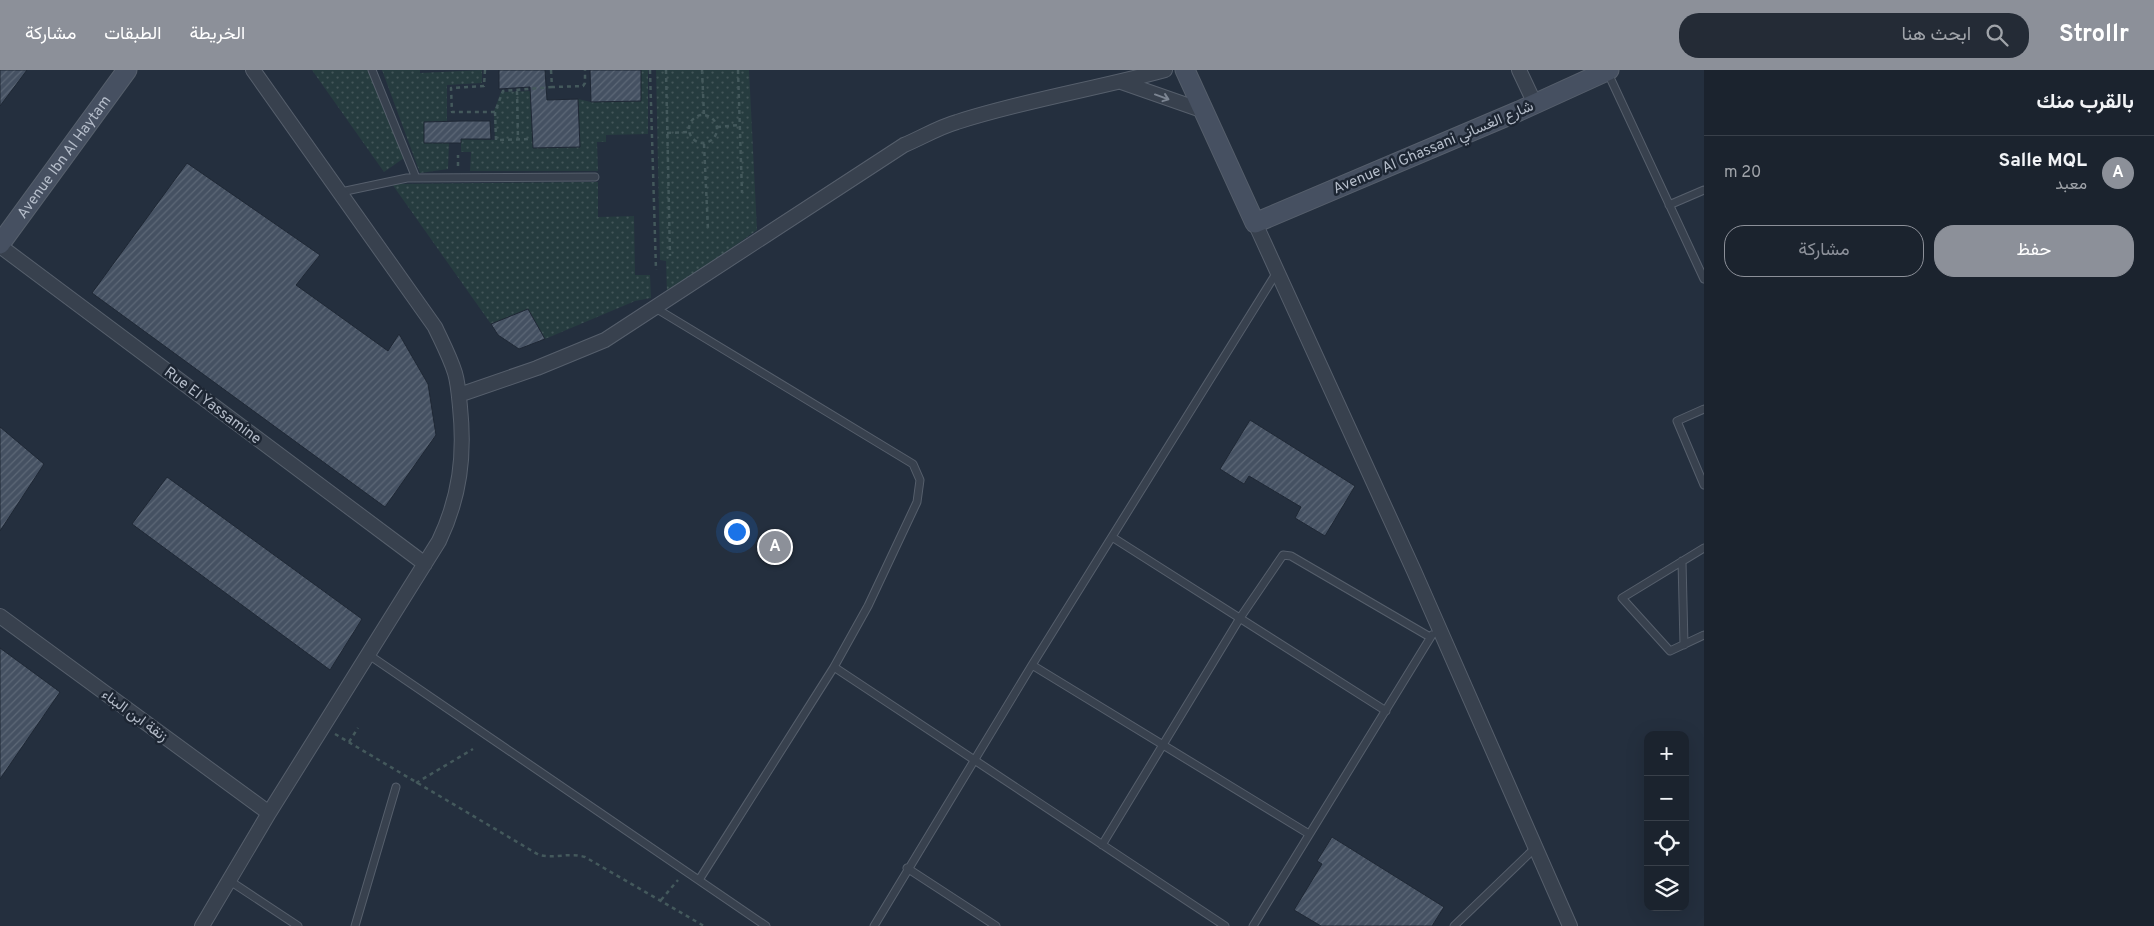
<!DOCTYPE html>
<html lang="ar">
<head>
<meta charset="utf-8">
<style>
  :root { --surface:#1b232e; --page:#242b36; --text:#f1f3f6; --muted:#a0a4aa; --line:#39404a; --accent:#8c9099 }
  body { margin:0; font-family:Overpass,Vazirmatn,sans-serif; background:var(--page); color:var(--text); direction:rtl }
  .controls { position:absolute; right:15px; bottom:15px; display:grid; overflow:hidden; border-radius:10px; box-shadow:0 5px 20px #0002 }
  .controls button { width:45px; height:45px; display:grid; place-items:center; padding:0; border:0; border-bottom:1px solid var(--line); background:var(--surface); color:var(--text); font:25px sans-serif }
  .you { position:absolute; left:736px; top:461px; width:18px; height:18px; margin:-12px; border:4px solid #fff; border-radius:50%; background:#1a73e8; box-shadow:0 0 0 8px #1a73e833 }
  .badge { display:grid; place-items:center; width:32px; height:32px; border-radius:50%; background:var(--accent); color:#fff; font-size:16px; font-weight:700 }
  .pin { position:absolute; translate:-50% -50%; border:2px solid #fff; box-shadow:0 1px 5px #0006 }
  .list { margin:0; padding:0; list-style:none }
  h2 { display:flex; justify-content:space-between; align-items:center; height:65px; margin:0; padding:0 20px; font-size:21px }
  h2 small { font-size:16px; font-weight:400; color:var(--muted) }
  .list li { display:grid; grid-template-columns:32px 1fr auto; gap:15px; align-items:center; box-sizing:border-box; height:75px; padding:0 20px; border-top:1px solid var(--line) }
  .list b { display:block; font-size:19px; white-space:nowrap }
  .list p { margin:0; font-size:16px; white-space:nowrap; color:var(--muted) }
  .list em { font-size:16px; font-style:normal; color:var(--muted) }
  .actions { display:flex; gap:10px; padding:15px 20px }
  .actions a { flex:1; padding:11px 0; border:1px solid var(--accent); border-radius:20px; text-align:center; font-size:18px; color:var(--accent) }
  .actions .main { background:var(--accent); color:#fff }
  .icon { flex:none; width:28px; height:28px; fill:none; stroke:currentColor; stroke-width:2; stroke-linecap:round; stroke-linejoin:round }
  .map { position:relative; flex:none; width:1704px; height:856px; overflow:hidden; direction:ltr }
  header { display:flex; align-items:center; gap:30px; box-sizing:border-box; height:70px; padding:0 25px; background:var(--accent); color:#fff }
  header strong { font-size:24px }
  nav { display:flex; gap:28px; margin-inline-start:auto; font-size:18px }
  .search { width:350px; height:45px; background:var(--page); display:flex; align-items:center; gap:12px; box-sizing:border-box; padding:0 18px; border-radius:20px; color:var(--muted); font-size:19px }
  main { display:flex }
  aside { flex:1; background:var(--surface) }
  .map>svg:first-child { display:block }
  .green { fill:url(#green-dots) }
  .building { fill:url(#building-hatch); stroke:#1f2835 }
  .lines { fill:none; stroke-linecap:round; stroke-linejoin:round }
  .lane-casing { stroke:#565f6c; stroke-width:9 }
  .street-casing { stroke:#565f6c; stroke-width:16 }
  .secondary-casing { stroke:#565f6c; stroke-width:21 }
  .path { stroke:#44595c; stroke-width:2.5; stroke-dasharray:4 4; stroke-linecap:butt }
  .lane { stroke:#38414e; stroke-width:7 }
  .street { stroke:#38414e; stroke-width:14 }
  .secondary { stroke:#465061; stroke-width:19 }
  .oneway { stroke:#7c8592 }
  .labels { text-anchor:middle; stroke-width:5; stroke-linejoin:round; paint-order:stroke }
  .street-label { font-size:15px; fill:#b4bcc9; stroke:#1d2633 }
</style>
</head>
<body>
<header>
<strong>Strollr</strong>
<div class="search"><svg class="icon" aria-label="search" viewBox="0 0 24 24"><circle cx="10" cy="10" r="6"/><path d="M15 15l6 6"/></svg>ابحث هنا</div>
<nav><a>الخريطة</a><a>الطبقات</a><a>مشاركة</a></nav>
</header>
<main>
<aside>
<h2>بالقرب منك<small></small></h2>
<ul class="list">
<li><span class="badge">A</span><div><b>Salle MQL</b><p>معبد</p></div><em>20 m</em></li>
</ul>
<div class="actions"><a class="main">حفظ</a><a>مشاركة</a></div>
</aside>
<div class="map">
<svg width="1704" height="856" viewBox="0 0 1704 856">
  <defs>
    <pattern id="green-dots" width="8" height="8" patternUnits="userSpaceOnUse" patternTransform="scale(1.25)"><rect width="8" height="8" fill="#263c3f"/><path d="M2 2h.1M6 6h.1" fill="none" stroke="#435659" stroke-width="1.8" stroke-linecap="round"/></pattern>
    <pattern id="building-hatch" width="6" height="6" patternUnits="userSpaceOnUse" patternTransform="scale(1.25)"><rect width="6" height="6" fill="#455162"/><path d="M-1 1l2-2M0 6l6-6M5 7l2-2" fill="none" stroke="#5d6877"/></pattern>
  </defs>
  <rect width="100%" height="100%" fill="#242f3e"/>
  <path class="green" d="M312,0H369L404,88L384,102Z
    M382,0H420V3L482,0V13L447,15V51L424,52V73H449L448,99L420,103Z
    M641,0H648V64L606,65V72H597L598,101H470L471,82H461V69L495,70L494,41L501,22L532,21L533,78L580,77L578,29L591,32L641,31Z
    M656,0H749L757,160L667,224L666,191L660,190Z
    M598,112V147L634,146L635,205H650L651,228L635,231L545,269L528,239L491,254L392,114Z"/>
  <path class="building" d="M0,0H27L0,36Z
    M499,0H545L547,30L578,29L580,77L533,78L530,17L499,19Z
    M590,0H641V31L591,32Z
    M462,51H490L491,69H461V73H424V52Z
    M187,93L320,185L296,215L388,281L399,264L428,314L436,365L385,437L92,223Z
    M528,239L545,269L519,279L498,265L491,254Z
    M1250,350L1355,416L1325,466L1295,448L1301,437L1249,406L1244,414L1220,399Z
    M0,357L44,394L0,461Z
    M167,407L362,549L330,600L132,454Z
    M0,578L60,622L0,709Z
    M1332,767L1444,837L1432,856H1321L1294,840L1322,794L1317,791Z"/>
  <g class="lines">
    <defs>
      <path id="lane" d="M372,0L416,108
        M1607,1L1704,209
        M341,122L407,108L595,107
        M1669,135L1704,120
        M657,239L913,394L920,410L917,432L868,536L834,597L699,810
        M1704,339L1677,351L1704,415
        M1112,467L1386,641
        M1704,478L1622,528L1670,581L1704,565
        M1682,491L1684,575
        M369,585L766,856
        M1032,595L1309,764
        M834,597L1225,856
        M1102,775L1240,548L1283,485L1291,486L1430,567
        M907,798L996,856
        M230,811L298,856
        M355,856L396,717
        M874,856L1032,595L1277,202
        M1253,856L1432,565
        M1454,856L1536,777"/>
      <path id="street" d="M1519,0L1535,34
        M1121,12L1204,41
        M1255,153L1414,501L1570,856
        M0,176L425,494
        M459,325L537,298L605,270L904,75C921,68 939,57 957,52C1025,30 1096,19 1165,0
        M0,546L269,743
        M202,856L269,743L439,471C460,427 465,385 460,337C459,326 458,313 455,303C450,287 442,272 435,257L253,0"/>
      <g id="secondary">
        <path d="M1185,0L1255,153L1519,41L1609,0"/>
        <path id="s1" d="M0,174L127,0"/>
      </g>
    </defs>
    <use href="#lane" class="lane-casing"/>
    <use href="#street" class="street-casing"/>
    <use href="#secondary" class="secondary-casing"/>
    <path class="path" d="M485,0L484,16L451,18L452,42H495L503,21L552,17
      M551,0L552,17L583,16L585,13V0
      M650,0L656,200
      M666,0L670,186
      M702,0L704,45
      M738,0L742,123
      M517,21L518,70
      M495,42L496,70L529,69
      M689 59a14 14 0 1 1 28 0a14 14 0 1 1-28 0Z
      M717,57L740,55
      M667,63L689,62
      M704,74L708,160
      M458,96V85
      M335,664L539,785C555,789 569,782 585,787L704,856
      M349,672L358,658
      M416,713L473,679
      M661,830L678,810"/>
    <use href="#lane" class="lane"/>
    <use href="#street" class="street"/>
    <use href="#secondary" class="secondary"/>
  </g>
  <defs><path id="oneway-shaft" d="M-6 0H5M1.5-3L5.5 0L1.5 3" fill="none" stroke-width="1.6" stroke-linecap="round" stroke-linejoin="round" transform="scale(1.25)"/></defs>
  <use class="oneway" href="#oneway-shaft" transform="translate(1162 27) rotate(20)"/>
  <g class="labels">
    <g class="street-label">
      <text transform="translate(1433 77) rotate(-23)" y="5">Avenue Al Ghassani شارع الغساني</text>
      <text dy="5" stroke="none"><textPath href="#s1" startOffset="108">Avenue Ibn Al Haytam</textPath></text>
      <text transform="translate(213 335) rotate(37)" y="5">Rue El Yassamine</text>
      <text transform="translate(135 645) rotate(36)" y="5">زنقة ابن البناء</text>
    </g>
  </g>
</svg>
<div class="controls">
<button>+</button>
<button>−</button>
<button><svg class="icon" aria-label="locate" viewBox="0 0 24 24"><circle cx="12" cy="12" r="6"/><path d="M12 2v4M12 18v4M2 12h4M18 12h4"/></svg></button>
<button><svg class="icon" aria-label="layers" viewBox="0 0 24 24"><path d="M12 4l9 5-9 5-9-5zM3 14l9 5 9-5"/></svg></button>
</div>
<div class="you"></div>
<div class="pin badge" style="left:775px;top:477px">A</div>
</div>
</main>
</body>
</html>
